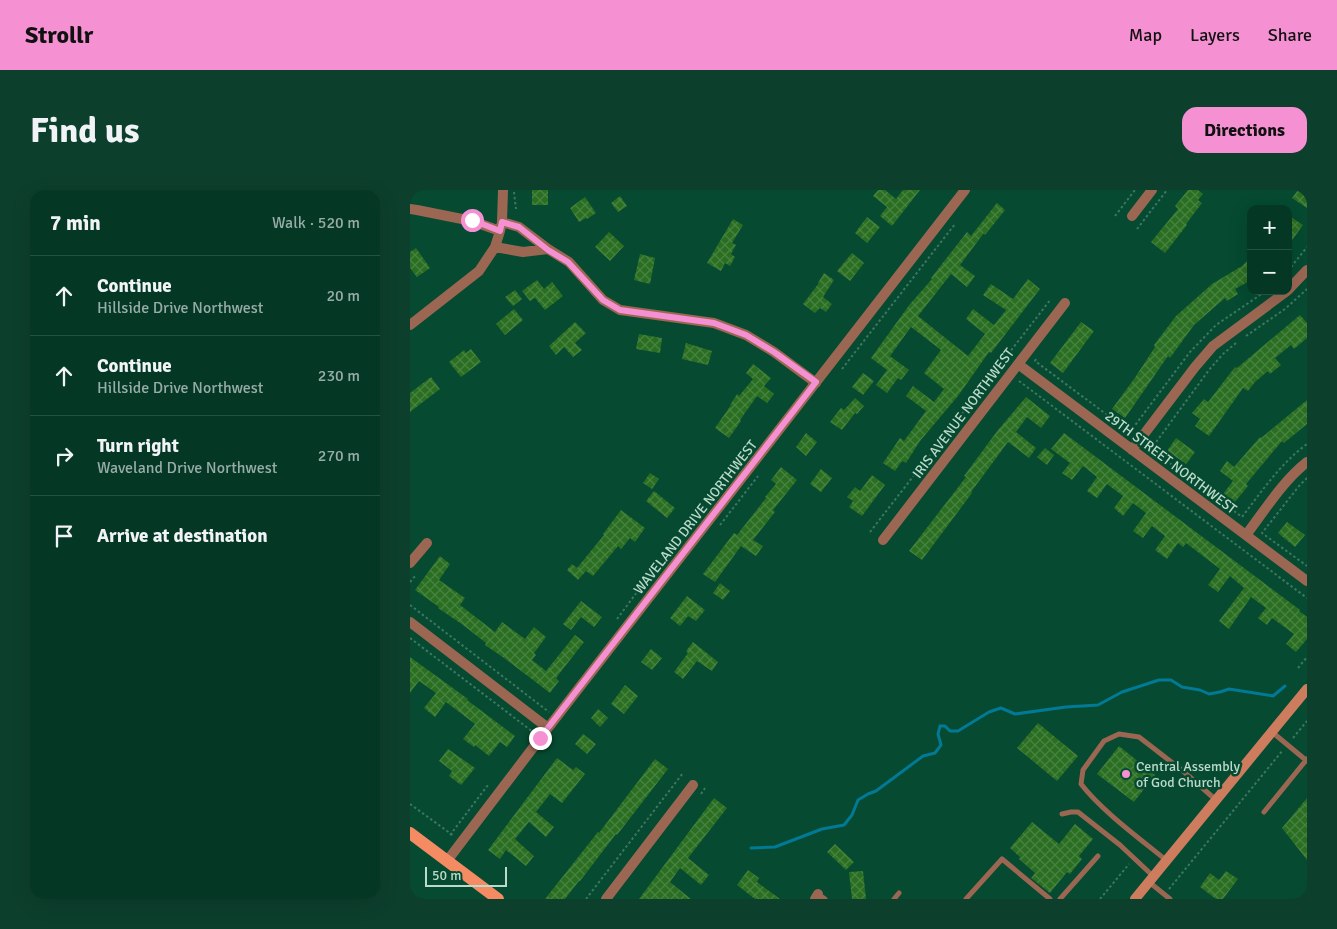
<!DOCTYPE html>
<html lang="en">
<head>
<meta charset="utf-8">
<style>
  :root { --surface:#043825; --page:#0d3f2d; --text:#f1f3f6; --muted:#97aca7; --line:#255242; --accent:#f591d2 }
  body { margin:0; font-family:Signika,sans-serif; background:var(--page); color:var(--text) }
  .controls { position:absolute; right:15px; top:15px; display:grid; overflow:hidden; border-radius:10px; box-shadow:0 5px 20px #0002 }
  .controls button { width:45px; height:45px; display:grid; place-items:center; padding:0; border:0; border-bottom:1px solid var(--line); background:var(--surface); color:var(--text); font:25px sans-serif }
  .scale { position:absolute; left:15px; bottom:12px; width:82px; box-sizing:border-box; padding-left:5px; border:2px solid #bcdaca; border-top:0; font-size:14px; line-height:18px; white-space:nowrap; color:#bcdaca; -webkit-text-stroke:4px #054a31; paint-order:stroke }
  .stop { position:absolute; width:15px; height:15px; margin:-11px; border:4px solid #f591d2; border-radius:50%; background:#fff }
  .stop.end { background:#f591d2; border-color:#fff; box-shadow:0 1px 5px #0008 }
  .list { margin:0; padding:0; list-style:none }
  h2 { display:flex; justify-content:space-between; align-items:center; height:65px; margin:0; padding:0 20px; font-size:21px }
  h2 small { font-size:16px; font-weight:400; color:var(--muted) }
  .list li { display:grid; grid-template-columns:32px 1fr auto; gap:15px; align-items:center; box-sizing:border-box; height:80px; padding:0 20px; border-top:1px solid var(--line) }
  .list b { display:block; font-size:19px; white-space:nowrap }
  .list p { margin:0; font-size:16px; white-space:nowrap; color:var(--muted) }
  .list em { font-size:16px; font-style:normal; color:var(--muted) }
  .icon { flex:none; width:28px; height:28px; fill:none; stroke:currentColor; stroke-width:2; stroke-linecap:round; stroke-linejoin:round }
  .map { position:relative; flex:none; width:897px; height:709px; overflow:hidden; border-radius:15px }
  header { display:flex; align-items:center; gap:30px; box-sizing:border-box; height:70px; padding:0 25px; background:var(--accent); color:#111 }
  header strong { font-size:24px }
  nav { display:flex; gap:28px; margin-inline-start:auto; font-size:18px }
  .intro { display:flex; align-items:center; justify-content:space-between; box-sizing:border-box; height:120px; padding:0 30px }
  h1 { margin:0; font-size:35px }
  .button { padding:12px 22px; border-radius:15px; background:var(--accent); color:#111; font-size:18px; font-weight:700 }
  main { display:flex; gap:30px; padding:0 30px }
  aside { flex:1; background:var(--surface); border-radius:15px; box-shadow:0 5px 20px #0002 }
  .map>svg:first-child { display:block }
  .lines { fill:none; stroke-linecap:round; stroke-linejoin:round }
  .stream { stroke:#027995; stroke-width:3 }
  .building { fill:url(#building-cross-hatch) }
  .path { stroke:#3e7761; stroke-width:2; stroke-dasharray:2.5 2.5; stroke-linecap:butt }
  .lane { stroke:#9b6753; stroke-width:5 }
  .street { stroke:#9b6753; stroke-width:10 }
  .secondary { stroke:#cd7c5d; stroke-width:10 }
  .primary { stroke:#f48b63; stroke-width:12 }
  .route { stroke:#f591d2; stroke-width:6 }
  .poi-dot { fill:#f591d2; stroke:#054a31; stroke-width:2 }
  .labels { text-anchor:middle; stroke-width:5; stroke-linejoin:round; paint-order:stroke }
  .street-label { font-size:14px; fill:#bcdaca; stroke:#054a31 }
  .poi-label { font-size:14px; fill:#bcdaca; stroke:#054a31; text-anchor:start }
</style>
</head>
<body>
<header>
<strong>Strollr</strong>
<nav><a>Map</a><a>Layers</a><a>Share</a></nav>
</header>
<div class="intro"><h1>Find us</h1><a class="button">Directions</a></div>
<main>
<aside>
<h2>7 min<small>Walk · 520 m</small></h2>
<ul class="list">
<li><svg class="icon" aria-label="ahead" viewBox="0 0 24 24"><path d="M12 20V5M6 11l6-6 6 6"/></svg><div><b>Continue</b><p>Hillside Drive Northwest</p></div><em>20 m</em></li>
<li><svg class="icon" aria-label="ahead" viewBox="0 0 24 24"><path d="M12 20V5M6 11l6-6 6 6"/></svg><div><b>Continue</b><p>Hillside Drive Northwest</p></div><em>230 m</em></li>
<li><svg class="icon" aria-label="right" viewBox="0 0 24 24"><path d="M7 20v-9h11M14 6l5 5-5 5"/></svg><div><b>Turn right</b><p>Waveland Drive Northwest</p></div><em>270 m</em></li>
<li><svg class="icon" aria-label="arrive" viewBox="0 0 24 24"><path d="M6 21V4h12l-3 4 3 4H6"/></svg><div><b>Arrive at destination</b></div></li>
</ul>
</aside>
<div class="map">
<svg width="897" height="709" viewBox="0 0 897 709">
  <defs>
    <pattern id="building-cross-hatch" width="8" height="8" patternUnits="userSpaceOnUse" patternTransform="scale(1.25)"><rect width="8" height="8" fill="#2a6e21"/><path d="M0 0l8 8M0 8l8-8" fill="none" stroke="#478240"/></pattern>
  </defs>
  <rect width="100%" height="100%" fill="#054a31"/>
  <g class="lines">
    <path class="stream" d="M341,658L365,657L412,639L434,635L442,625L448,610L458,604L466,601L513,566L525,563L531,555L528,544L530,536H535L540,541H548L579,522L591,518L605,524L656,517L688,515L712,502L749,490H761L772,497L790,500L799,504L810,502L819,499L863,506L875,496"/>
  </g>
  <path class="building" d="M122,0H138V15H122Z
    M468,0H475L486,9L493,0H510L482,36L470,26L477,17L463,6Z
    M778,0H788L793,4L788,10L792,13L776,34L777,35L755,63L741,52L768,19L765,16Z
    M888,0H897V18L882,8Z
    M210,6L217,16L208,22L201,13Z
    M175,7L186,23L177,29L176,28L169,32L160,18Z
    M587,13L595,20L575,45L574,43L550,75L565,86L557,97L541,84L508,126L558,166L575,144L556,129L563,119L584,135L596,120L573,105L581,94L603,109L618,89L630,99L581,163L579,162L548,206L510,251L496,273L492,271L485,281L473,273L490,248L494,251L516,221L496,206L503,196L524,212L534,199L514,183L531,160L501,137L480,166L499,180L491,190L488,188L477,203L466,195L477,180L461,168L500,114L522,89L521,88L557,42L561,46Z
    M878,25L893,35L878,56Z
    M457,27L470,37L457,53L445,43Z
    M323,29L333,35L322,53L326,55L321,64L325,67L320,76L315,73L311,81L297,73Z
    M199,42L214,56L200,71L185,57Z
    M6,58L20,78L7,87L0,78V62Z
    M442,63L454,73L440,91L427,81Z
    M230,64L245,68L240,94L224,90Z
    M841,67V90L825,99L828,104L817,111L815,108L784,135L760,168L758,166L715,228L702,219L724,189L745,157L744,155L766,126L802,94L832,76Z
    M414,83L424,90L413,107L422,114L416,122L410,118L405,123L393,114L409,93H408Z
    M127,90L134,99L142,92L153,106L135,120L125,108L120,111L112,101Z
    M105,100L112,109L103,116L95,107Z
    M104,119L113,130L95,145L86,134Z
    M890,125L897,133V148L884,159L881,155L865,168L871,175L860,184L858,181L845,192L838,201L833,198L799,246L785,236L790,229L782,223L794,209L798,212L825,177L827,178Z
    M165,132L176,143L165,153L172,160L163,167L154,157L146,165L139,156Z
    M671,132L684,141L653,183L640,173Z
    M229,144L252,148L250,163L226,159Z
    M276,153L302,161L298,175L272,169Z
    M61,159L71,172L51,187L39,172L54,160L56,163Z
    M343,174L361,188L354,196L364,204L357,213L347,206L330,230L331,231L319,248L305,238L321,215H320L327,204L329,206L343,189L336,183Z
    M453,183L464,191L453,205L442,197Z
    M21,187L30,199L0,222V203Z
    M616,207L640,226L631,238L617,227L606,242L626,258L619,268L598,252L561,302L562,303L512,370L499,361L556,287L554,286L588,240Z
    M445,208L454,216L447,224L445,223L432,240L420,232L431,218L434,220Z
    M897,210V234L874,253L872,251L836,294L838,296L824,313L813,304L823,291L810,281L817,271L824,277L850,247L851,248Z
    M396,243L407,252L396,266L386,257Z
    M654,243L890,420L889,421L897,427V449L886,462L876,454L884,444L862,428L857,435L848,428L856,418L841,407L819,439L809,431L834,398L820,386L808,402L798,395L810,379L776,353L773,357L768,353L757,369L745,360L755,346L742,336L733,348L723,341L736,323L723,313L713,326L704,318L713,306L697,294L687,308L677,301L687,287L673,276L662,290L652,283L660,273L641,259Z
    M766,248L785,262L776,274L757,261Z
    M635,258L644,265L637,275L627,267Z
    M371,277L387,290L363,320L365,322L343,350L353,356L346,366L331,356L305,392L293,384L324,343L327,345L356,308L355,307L366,294L361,290Z
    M411,279L422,288L411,302L400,294Z
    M240,283L249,289L242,299L233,293Z
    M462,285L475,295L452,326L439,317L443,311L437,307L445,297L450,301Z
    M244,301L265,318L257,328L236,311Z
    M211,320L235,338L225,352L220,348L211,359L208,356L183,386L176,381L168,390L157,380L162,374L167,378L194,345L193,344Z
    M877,332L895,345L885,357L868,343Z
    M30,366L40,374L29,390L55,408L50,415L85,442L92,432L115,449L124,437L136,447L124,463L126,465L122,470L136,481L165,445L174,452L146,488L149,491L140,503L94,468L75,455L76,453L53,435L28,418L29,417L5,400Z
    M310,393L320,401L313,410L303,403Z
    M277,406L295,420L286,431L278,426L270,436L260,428Z
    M171,411L192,427L184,437L171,427L161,440L153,434Z
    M283,452L308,472L302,481L287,471L273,489L264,482L278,463L276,461Z
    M241,459L252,468L242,480L231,472Z
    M0,467L40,496L58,509L57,510L105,546L97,557L90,552L79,566L65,555L64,557L53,549L65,534L36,512L25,527L14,518L26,503L9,491L0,503Z
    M215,495L228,506L214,524L201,514Z
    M188,519L198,528L190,537L181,528Z
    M628,533L668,566L647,591L607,558Z
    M173,544L186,554L177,564L165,554Z
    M709,556L745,585L724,612L687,584Z
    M38,559L65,578L51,595L39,586L42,581L29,571Z
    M147,568L163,580L166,577L175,584L152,613L140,604L126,622L144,637L136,647L119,632L105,649L124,666L116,676L96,660L90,669L78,660Z
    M245,569L258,579L207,645L206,644L170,691H169L155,709H135L188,642L189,643Z
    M304,608L317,618L278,668L299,685L291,695L270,678L260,692L281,709H229Z
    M897,608V670L872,638Z
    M622,632L649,654L665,634L683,649L669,666L672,669L660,684L657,682L640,703L621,688L625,683L609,669L610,667L600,658Z
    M425,654L444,672L436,680L417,662Z
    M338,680L349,688L347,692L370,709H345L327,695Z
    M453,681L456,709H442L439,682Z
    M816,681L828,689L813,709H806L790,697L800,683L809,690Z"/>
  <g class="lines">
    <path class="path" d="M104,2L106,19
      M705,26L725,0
      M727,39L757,0
      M878,81L897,57
      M836,146L875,119L897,99
      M826,153L813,164L799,180L741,259L832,327C852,301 870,274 897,254
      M626,169L625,171L720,242L780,162L806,135L856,101
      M432,179L545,34
      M609,191L897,408
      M897,288L889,296L852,343L897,376
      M310,335L348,286
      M460,342L641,109
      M0,392L6,385
      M0,415L139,522
      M207,429L263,354
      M0,448L123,542
      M888,478L897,467
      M883,548L897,531
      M291,604L295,598
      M0,614L44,646
      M40,645L78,595
      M759,699L873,560
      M176,709L273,583
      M690,709L719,674"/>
    <path class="lane" d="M862,542L897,571
      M854,622L897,569
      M652,624L661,622H668L710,655L743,686
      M756,670C729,648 692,621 671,594L673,580L694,551L709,544L729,547L773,581L806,610
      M739,692L760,709
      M408,704L415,709
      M484,709L489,703
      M556,709L592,669L640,709
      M650,709L688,666"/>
    <path class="street" d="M0,19L7,20L62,31L90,41
      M722,26L742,0
      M92,32L109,37L138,59
      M85,57L113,62L138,59L159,72L193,110L210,120L304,133L336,145L364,162L406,193
      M878,100L897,80
      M0,135L69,81L85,57L90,41L92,32L93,0
      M608,174L897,391
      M722,260L785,177L803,156L877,101
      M836,345C855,320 872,292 897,272
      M473,350L655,113
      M0,373L17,353
      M0,432L138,538
      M37,671L138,538L555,0
      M196,709L283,595
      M405,709L408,704"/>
    <path class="secondary" d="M725,709L897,499"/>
    <path class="primary" d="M0,643L88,709"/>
  </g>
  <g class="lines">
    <path class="route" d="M62,30L90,41L92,32L109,37L138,60L158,72L193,110L210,120L304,133L336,145L364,162L406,192L130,548"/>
  </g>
  <circle class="poi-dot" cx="716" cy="584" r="5"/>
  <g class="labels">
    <g class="street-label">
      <text transform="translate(553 223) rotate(-53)" y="5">IRIS AVENUE NORTHWEST</text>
      <text transform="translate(761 272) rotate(37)" y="5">29TH STREET NORTHWEST</text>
      <text transform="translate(285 327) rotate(-52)" y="5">WAVELAND DRIVE NORTHWEST</text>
    </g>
    <g class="poi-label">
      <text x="726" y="581">Central Assembly<tspan x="726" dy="16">of God Church</tspan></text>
    </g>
  </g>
</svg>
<div class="controls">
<button>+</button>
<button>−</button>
</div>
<div class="scale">50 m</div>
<div class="stop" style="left:62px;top:30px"></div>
<div class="stop end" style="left:130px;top:548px"></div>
</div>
</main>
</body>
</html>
